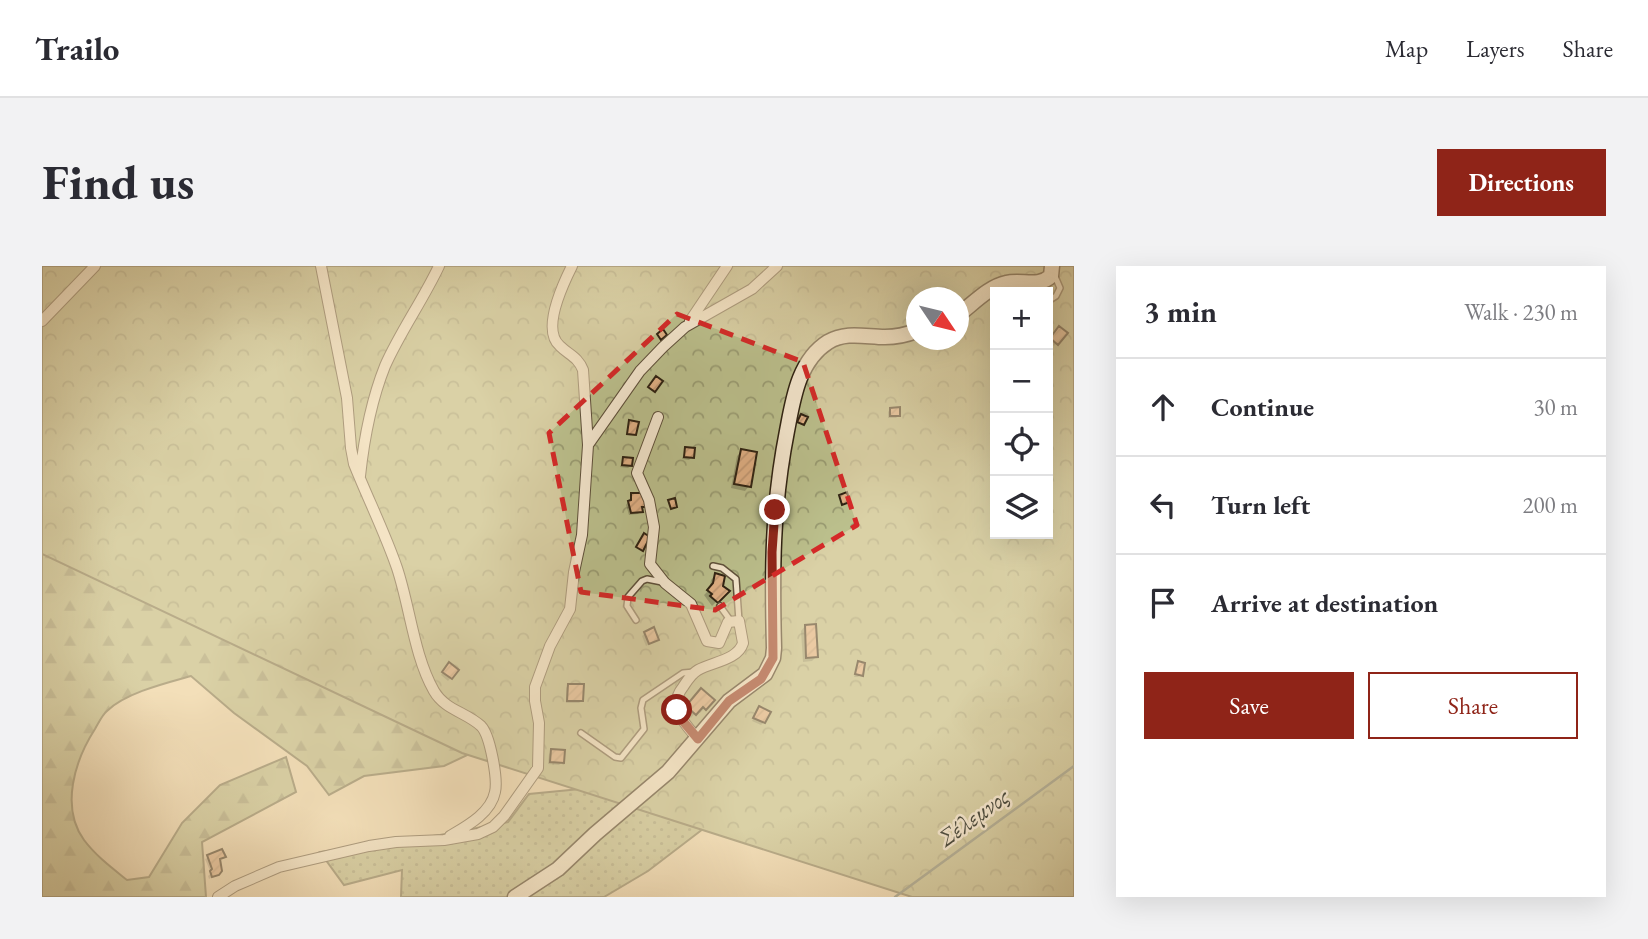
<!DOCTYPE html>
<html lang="en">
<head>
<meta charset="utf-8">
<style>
  :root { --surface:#fff; --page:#f2f2f3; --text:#2b2b33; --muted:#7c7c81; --line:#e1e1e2; --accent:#8f2418 }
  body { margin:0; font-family:"EB Garamond",serif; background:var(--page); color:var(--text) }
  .controls { position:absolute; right:21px; top:21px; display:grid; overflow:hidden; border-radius:0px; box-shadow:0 7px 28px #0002 }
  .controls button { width:63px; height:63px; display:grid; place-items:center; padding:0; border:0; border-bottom:2px solid var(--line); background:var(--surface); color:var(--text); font:35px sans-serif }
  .compass { position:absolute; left:864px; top:21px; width:63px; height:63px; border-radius:50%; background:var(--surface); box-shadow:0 7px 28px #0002; rotate:125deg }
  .stop { position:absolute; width:21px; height:21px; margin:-16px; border:5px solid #8f2418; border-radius:50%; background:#fff }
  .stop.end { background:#8f2418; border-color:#fff; box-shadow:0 2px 7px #0008 }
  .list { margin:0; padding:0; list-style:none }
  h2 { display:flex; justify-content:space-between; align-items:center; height:91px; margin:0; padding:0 28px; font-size:30px }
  h2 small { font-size:23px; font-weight:400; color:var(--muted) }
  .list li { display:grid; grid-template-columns:46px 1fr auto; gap:21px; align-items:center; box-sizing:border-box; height:98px; padding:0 28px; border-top:2px solid var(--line) }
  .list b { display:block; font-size:26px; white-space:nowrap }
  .list em { font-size:23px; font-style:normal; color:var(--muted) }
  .actions { display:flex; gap:14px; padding:21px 28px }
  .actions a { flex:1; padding:16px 0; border:2px solid var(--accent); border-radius:0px; text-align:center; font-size:24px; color:var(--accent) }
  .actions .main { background:var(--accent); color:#fff }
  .icon { flex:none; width:38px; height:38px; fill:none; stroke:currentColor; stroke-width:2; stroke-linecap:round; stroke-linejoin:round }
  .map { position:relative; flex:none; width:1032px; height:631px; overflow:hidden; border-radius:0px }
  header { display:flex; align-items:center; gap:42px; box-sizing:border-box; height:98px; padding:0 35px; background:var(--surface); border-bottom:2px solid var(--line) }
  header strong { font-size:33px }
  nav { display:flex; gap:38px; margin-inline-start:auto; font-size:24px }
  .intro { display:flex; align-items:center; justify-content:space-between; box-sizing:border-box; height:168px; padding:0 42px }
  h1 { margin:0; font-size:49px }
  .button { padding:18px 32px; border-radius:0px; background:var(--accent); color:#fff; font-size:24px; font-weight:700 }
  main { display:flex; gap:42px; padding:0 42px }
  aside { flex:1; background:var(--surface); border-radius:0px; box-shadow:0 7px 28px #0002 }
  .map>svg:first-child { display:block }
  .grass { fill:url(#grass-dots); stroke:#747050; stroke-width:2 }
  .forest { fill:url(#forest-firs); stroke:#747050; stroke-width:2 }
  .park { fill:url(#park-crowns); stroke:#747050; stroke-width:2; fill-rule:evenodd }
  .shadow { fill:#0003 }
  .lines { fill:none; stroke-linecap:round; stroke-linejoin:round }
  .stream { stroke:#6f7e73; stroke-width:2.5 }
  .building { fill:url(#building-hatch); stroke:#2c2011; stroke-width:2 }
  .service-casing { stroke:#5e503b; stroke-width:8 }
  .minor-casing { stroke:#5e503b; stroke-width:12 }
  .secondary-casing { stroke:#2c2011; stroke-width:17 }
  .service { stroke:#f7ead2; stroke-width:5 }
  .minor { stroke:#f7ead2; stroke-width:10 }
  .secondary { stroke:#f7ead2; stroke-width:14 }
  .route { stroke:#8f2418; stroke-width:9 }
  .marked { fill:none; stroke:#d62828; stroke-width:5; stroke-dasharray:14 9; stroke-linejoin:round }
  .labels { text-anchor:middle; stroke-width:5; stroke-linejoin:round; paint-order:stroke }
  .water-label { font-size:24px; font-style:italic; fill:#4e4f42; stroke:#f7ead2 }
</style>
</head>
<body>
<header>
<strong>Trailo</strong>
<nav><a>Map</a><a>Layers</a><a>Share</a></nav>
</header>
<div class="intro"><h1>Find us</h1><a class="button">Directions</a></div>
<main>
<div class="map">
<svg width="1032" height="631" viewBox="0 0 1032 631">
  <defs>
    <pattern id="grass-dots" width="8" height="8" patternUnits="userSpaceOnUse" patternTransform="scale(1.75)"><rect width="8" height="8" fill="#bcc18e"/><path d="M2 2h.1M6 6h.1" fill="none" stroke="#999c73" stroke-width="1.8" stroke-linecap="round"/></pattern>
    <pattern id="forest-firs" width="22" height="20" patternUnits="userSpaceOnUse" patternTransform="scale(1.75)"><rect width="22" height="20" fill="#bcc18e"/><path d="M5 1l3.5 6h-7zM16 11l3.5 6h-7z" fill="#999c73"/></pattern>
    <pattern id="park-crowns" width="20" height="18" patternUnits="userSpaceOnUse" patternTransform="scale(1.75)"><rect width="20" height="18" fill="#bcc18e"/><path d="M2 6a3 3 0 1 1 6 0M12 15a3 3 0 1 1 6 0" fill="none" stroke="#999c73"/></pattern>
    <pattern id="building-hatch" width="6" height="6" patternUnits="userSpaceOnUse" patternTransform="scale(1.75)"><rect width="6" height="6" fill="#e3b287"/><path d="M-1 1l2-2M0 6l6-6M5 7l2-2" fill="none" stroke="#c39974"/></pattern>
  </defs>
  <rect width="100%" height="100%" fill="#f3dfb9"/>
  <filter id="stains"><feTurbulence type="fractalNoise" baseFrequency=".00286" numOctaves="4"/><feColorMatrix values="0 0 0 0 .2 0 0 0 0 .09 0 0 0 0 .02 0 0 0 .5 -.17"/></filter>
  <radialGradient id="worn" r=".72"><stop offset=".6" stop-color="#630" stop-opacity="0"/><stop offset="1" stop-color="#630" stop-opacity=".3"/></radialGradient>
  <path class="grass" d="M559,521L678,550L606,605L562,631H359L360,604L302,619L278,586L398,569L466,556L487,528Z"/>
  <path class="forest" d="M0,0L436,484L402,500L322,510L287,529L265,500L192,447L149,410C124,417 83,427 65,445C60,449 56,458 53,463C33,494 18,541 42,574C54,590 70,602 85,614L107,611L140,557L178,519L244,491L254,526L160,576L164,631H0Z"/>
  <path class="park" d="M0,0H1032V631H870L420,487L0,288ZM953,26H1006V268H953ZM874,32H916V74H874Z"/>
  <path class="shadow" d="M1017,63L1023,67L1012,80L1007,76Z
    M848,143L857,149L854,152H846V146Z
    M644,182L650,191L647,194L640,193Z
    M700,185L707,220L703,225L689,222L695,190Z
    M582,193L589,200L586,202L578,201Z
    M590,229L603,240L596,248L587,249L584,239Z
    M673,309L676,334L670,340L662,329L667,324L669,314Z
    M763,360L774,391L770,395L761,396L759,365Z
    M603,367L615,373L604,380L600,370Z
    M816,397L819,409L816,411H812Z
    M405,401L415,404L406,415L399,409Z
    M526,419L540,435L537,437H524V422Z
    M659,424L670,434L658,447L655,445L649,452L641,445Z
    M717,442L722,456L719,459L710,455Z
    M510,485L520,496L517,499L506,498L507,488Z
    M179,585L181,590L176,594L175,608L167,613L166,610L169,607L163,593Z"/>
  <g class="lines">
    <path class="stream" d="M853,631L1032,500"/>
  </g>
  <path class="building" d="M1017,60L1026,67L1016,79L1008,72Z
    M621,63L625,69L619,74L615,68Z
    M614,110L621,115L613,126L606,121Z
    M858,141V150H848V142Z
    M759,148L766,151L762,159L755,156Z
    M587,154L597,156L594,169L585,168Z
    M643,181L653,182L652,192L642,191Z
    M699,183L715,186L709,221L692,218Z
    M581,191L591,192L590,200L580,199Z
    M805,226L808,236L800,239L797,229Z
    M589,227H601L605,241H600L601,246L589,247L586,235L589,234Z
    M633,232L635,241L629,243L626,234Z
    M602,267L608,271L601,285L594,281Z
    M673,307L683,310L681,320L688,325L676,337L668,330L670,328L665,324L671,317Z
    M774,358L776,391L764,392L763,359Z
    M612,361L617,374L607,378L602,366Z
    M816,395L823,397L821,410L813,408Z
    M407,396L417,404L410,413L400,406Z
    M526,418H542L541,435H525Z
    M659,422L673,434L664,444L661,441L654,449L644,440Z
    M717,440L729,446L723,457L711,452Z
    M509,483L523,484L522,497L508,496Z
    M180,583L184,591L178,593L180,605L177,609L170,611L168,605L170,603L165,589Z"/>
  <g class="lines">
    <defs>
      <path id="service" d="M1006,35L1014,30L1018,22L1012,8
        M671,300L680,302L694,313L697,355
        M678,340L688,354
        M594,354L585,340L586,331L600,315L605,313L620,316
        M539,467L573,491L579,492L602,463L599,442L601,434L641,407L652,406"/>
      <path id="minor" d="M279,0L305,132L309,182L312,198C326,233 343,267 355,302C368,341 372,390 392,425C403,444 424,446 439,460C448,469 456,513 453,526C449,547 425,560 408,570
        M530,0C521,18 499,64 518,80C527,89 536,91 541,104L546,179
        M0,55L53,0
        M648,55L685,0
        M616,151L595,207L607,234L612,261L608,298L623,317L649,338L665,375L677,377L686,356L697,355L701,377C696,394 670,396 656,404C649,408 645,415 641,421C625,441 643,458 656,473
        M318,210C322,173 329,135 343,100C358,66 381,34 397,0
        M176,631L193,620L237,601L327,580L354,576L402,574L436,568L451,561L462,550L496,502L497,457L493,435V421L508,380L528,343L532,306L540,269L546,179L598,105L621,81L643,61L710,23L735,0"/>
      <path id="secondary" d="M916,49C931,38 946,21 964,17C980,13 996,22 1009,10L1010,0
        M473,631L516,603L553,568L626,506L687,435L723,408L731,392L732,382C730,306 730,241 745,165C751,134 756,95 786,76C804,65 824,71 843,71C854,71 864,69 874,65"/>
    </defs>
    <use href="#service" class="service-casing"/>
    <use href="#minor" class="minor-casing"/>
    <use href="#secondary" class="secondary-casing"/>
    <use href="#service" class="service"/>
    <use href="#minor" class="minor"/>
    <use href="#secondary" class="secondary"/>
  </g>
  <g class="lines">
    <path class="route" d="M635,444L640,454L656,473L687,435L719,413L731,392L730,286L733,244"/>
  </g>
  <path d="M0 0H1032V631H0ZM635,48L761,96L815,259L673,344L539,326L507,167Z" fill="#f3dfb9" fill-opacity=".55" fill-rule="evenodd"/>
  <path class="marked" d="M635,48L761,96L815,259L673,344L539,326L507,167Z"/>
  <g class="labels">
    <g class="water-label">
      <text transform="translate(932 551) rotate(-36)" y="8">Σέλεμνος</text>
    </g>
  </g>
  <rect width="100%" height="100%" filter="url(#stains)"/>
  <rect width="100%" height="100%" fill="url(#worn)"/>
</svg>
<div class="controls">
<button>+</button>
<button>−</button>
<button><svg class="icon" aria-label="locate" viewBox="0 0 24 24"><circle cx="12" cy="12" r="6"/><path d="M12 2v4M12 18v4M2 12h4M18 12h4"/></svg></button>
<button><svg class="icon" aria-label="layers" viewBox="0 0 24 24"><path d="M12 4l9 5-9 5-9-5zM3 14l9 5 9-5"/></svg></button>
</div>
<svg class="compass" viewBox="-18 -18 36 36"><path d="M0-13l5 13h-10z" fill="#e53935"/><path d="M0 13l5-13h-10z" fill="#7c7c81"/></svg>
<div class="stop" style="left:635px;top:444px"></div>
<div class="stop end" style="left:733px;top:244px"></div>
</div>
<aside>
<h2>3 min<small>Walk · 230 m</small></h2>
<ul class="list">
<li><svg class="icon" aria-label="ahead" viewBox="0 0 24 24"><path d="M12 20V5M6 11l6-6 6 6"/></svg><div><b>Continue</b></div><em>30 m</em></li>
<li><svg class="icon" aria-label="left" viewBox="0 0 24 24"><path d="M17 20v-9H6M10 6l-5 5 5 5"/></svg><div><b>Turn left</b></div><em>200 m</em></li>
<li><svg class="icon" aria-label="arrive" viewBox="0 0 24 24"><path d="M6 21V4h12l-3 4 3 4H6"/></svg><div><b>Arrive at destination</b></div></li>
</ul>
<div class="actions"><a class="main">Save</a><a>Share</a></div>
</aside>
</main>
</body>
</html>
